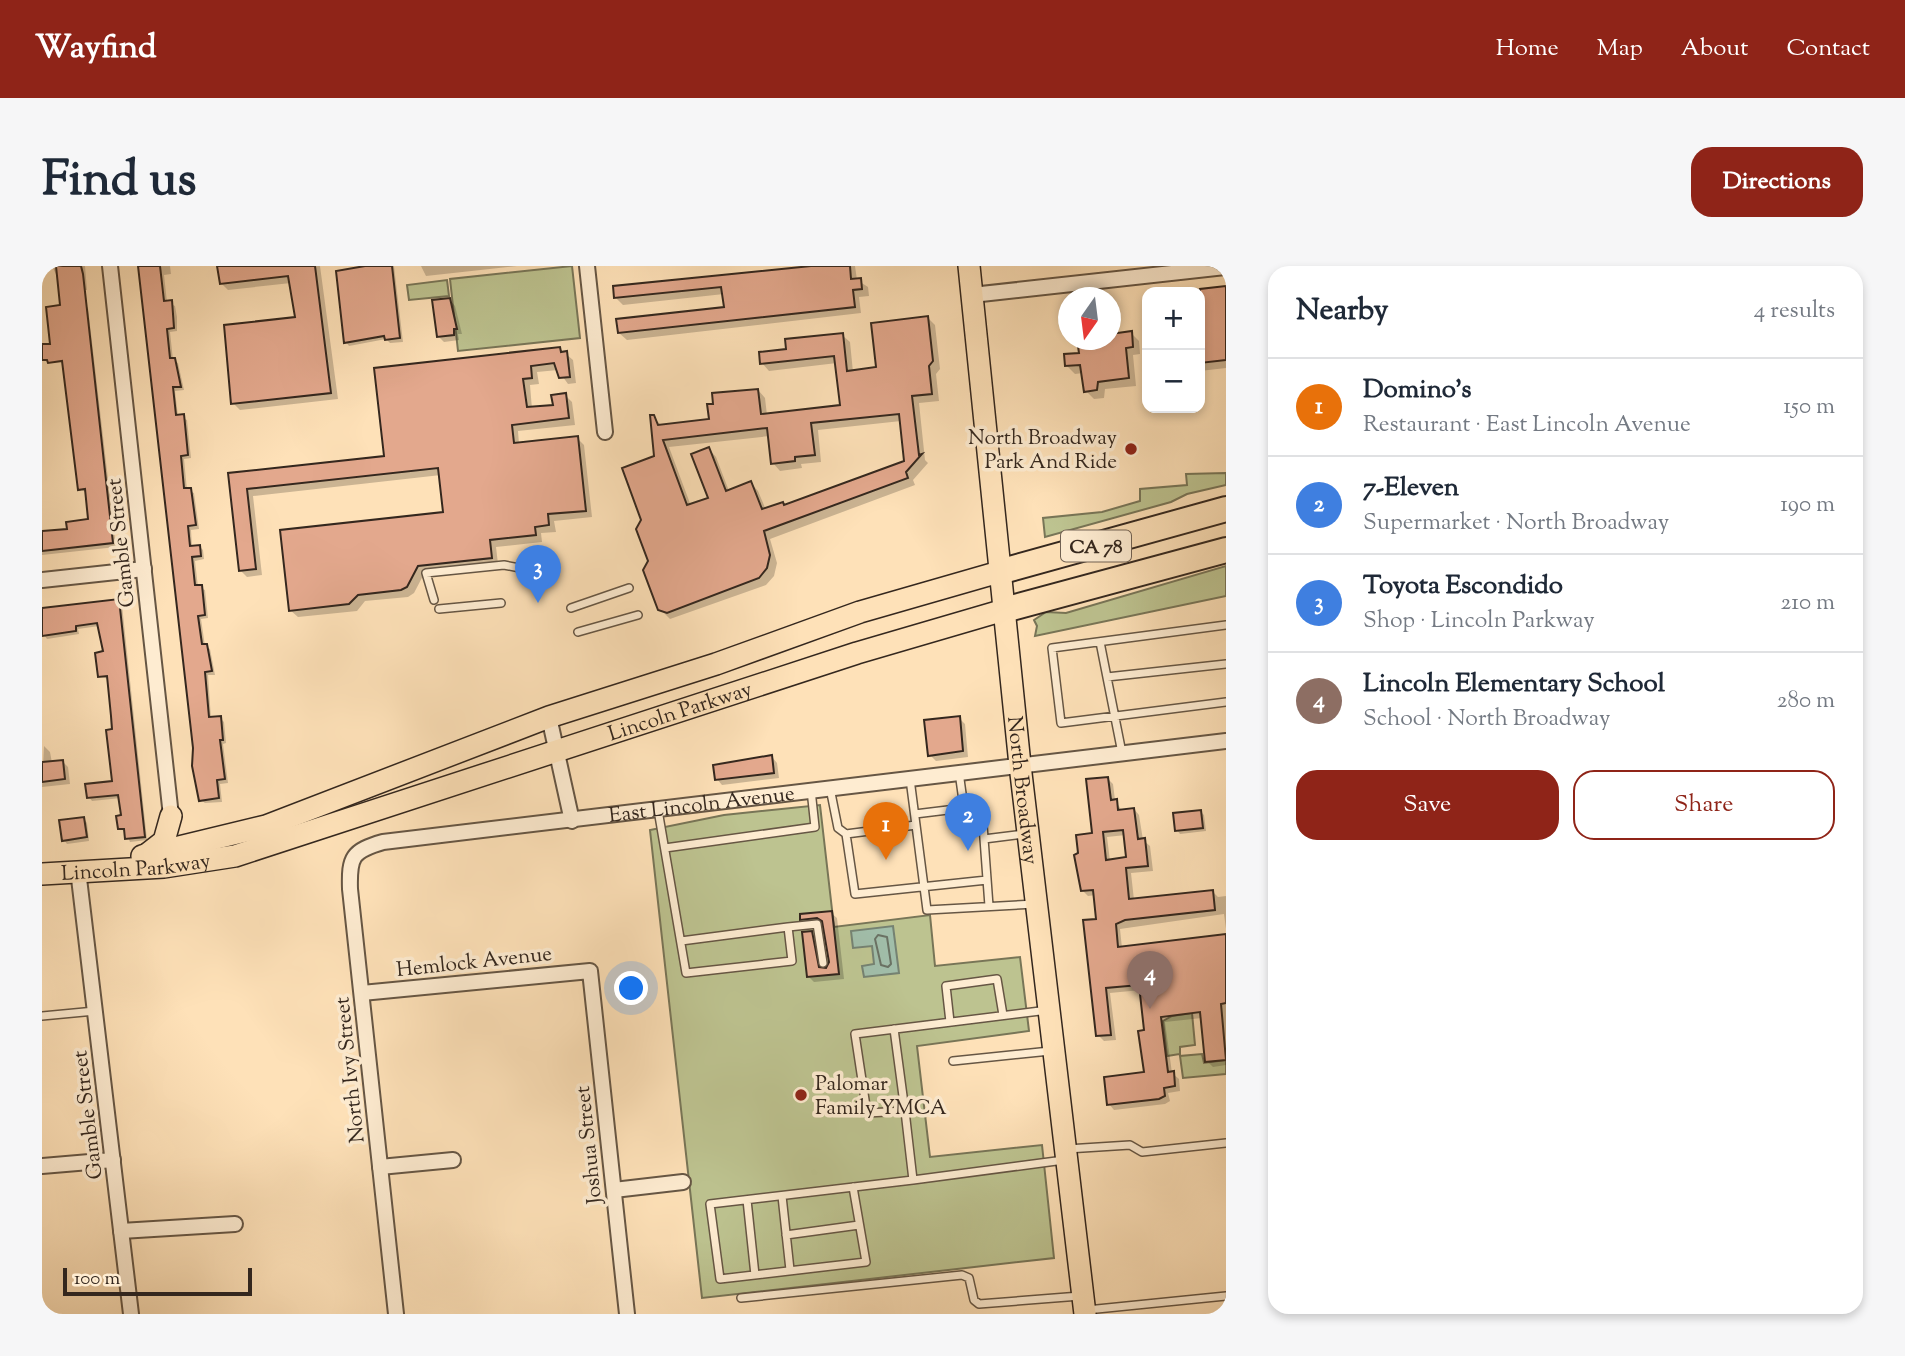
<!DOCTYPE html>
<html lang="en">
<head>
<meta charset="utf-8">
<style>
  :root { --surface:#fff; --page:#f6f6f7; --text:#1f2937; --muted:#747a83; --line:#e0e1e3; --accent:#8f2418 }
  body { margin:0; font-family:"Sorts Mill Goudy",serif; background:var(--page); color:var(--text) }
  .controls { position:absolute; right:21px; top:21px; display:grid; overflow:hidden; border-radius:14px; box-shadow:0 4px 10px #0003 }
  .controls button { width:63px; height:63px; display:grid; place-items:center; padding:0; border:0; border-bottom:2px solid var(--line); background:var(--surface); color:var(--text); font:35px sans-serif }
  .compass { position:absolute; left:1016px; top:21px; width:63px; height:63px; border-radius:50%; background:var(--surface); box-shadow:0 4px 10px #0003; rotate:194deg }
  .scale { position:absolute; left:21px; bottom:18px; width:189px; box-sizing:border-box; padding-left:7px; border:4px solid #34271e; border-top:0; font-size:19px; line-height:24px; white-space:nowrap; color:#34271e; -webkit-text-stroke:5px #feecd1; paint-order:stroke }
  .you { position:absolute; left:590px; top:723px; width:24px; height:24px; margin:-18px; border:5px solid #fff; border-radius:50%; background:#1a73e8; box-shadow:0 0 0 10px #1a73e833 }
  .badge { display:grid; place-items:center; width:46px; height:46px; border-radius:50%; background:var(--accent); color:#fff; font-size:23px; font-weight:700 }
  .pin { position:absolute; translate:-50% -58px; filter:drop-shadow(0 2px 4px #0008) }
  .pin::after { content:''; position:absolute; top:37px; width:24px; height:21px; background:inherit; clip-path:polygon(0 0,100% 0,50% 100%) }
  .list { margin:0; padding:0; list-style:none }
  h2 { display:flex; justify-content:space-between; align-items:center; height:91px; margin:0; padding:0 28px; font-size:30px }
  h2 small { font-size:23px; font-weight:400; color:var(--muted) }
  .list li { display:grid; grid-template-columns:46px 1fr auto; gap:21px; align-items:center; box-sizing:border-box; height:98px; padding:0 28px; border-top:2px solid var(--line) }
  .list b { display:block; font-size:26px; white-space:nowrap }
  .list p { margin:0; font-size:23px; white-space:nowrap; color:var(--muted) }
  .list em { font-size:23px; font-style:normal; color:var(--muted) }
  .actions { display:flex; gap:14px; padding:21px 28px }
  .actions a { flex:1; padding:16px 0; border:2px solid var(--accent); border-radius:21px; text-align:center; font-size:24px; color:var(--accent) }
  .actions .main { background:var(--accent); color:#fff }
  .map { position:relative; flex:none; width:1184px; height:1048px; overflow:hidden; border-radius:21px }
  header { display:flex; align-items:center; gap:42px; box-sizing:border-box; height:98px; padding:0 35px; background:var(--accent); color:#fff }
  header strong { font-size:33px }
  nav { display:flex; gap:38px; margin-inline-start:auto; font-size:24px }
  .intro { display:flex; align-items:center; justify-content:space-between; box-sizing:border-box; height:168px; padding:0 42px }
  h1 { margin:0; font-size:49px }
  .button { padding:18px 32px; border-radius:21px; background:var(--accent); color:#fff; font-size:24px; font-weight:700 }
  main { display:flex; gap:42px; padding:0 42px }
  aside { flex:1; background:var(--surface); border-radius:21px; box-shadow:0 4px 10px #0003 }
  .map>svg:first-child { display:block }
  .green { fill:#bdc390; stroke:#787557; stroke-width:2 }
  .water { fill:#a1beaa; stroke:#758272; stroke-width:2 }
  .shadow { fill:#0003; fill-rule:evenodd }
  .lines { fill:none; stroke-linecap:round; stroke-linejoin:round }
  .shore { stroke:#6a7264; stroke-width:2 }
  .building { fill:#e3a88d; stroke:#34271e; stroke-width:2; fill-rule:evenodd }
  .lane-casing { stroke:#665644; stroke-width:10 }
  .street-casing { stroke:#665644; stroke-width:18 }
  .primary-casing { stroke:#34271e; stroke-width:24 }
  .highway-casing { stroke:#34271e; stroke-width:28 }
  .lane { stroke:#feecd1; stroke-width:7 }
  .street { stroke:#feecd1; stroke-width:14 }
  .primary { stroke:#fee1b8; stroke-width:21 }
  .highway { stroke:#fee1b8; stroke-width:24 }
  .poi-dot { fill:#8f2418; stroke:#feecd1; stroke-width:2.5 }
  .labels { text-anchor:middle; stroke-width:7; stroke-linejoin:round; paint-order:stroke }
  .shield { fill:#feecd1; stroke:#716254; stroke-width:2 }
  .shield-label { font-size:19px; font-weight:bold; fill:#34271e }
  .poi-label { font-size:21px; fill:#34271e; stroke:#feecd1; text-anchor:end }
  .street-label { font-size:21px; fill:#34271e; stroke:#feecd1 }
</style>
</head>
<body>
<header>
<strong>Wayfind</strong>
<nav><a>Home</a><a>Map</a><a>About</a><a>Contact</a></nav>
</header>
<div class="intro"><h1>Find us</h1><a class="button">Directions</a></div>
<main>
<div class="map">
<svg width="1184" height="1048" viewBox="0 0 1184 1048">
  <rect width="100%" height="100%" fill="#fee1b8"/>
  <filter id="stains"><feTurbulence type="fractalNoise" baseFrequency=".00286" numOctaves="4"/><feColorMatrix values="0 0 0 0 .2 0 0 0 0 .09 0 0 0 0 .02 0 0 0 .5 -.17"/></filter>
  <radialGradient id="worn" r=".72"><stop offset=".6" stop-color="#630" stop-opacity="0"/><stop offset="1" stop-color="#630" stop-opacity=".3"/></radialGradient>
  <path class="green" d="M530,0L538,72L416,85L408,13Z
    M405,14L407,30L367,34L365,19Z
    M1184,207V219L1145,228L1129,236L1003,271L1001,252L1060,246L1098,235V223L1145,219L1144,208Z
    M1184,300V330L993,370L995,360L992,354L1004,346L1024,347Z
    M778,539L792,661L888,649L893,700L978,691L987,765L875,780L888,891L1000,879L1012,992L660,1032L608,564L682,549Z
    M1150,747L1153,779L1138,781V788L1125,790L1121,755L1130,750Z
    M1160,788L1162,797L1184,794V808L1141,812L1138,790Z"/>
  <path class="water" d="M851,660L857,707L822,711L820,700L832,698L830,680L811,682L809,665Z"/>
  <path class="shadow" d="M10,0H43L45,24L22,25Z
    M99,0H128L129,8L122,9L125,36L133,40L135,51V65L128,66L131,94L136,97L142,124L133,125L136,150L145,154L149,192L142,193L145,224L152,227L157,263L149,264L150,281L157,280L161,284L162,293L153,295L156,321L163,324L166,352L159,353L163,380L168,383L173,409H166L169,453L178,452L182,456L184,477L181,478L186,517L178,518L180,536L163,537L159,534Z
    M178,0H278L296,133L198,144L191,137L255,53L249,17L186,24L179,17Z
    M325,0H352L361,76L348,77L344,73L307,80L304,76Z
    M379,0H475L384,10Z
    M784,0H813L815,14L826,21L827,30L817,31L819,47L585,74L577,67L684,42L682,28L581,39L574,32Z
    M1184,22V102L1158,105V26H1144V23Z
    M408,34L413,40L420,68H416L417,74L402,76L396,70Z
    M42,38L46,42L74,281L0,289V267L27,264L48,254L45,227L38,223Z
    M886,52L893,59L898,103L894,108L897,135L877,137L883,194L886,197L871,214L873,219L728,273L735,297L732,310L724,319L628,353L620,345L601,254L614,191L611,151L620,160L669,155L716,124L723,132L725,149L800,140L795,97L727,105L720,97L746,84L800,69L808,76L811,106L836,103ZM859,155L864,196L743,241L724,244L716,225L709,217L687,225L674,191L667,183L668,233L649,240L627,181L728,170L731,197L738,205L760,202L759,198L779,196L776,164Z
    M1089,67L1097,75L1098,88L1091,89L1094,120L1063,123L1062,132L1052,133L1044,125L1041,107L1033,108L1025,100L1039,88L1037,74H1069Z
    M518,83L531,94L534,117L526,118L516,104L495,106L497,118L488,119L490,143L513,141L523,129L530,136L533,159L476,165L477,178L535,172L542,179L550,251L512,255L514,266L499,267L500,276L454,281L456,298L383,306L372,327L366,331L323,335L315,345L256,351L248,344L403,248L399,209L211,230L220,309L205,311L198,304L188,208L344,191L334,104Z
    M76,335L80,339L105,574L88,576L84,566L77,562L81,551L79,532L50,535L47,531L71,516L67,413L58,411L63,387L57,360L36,363L37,368L5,373L0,366V344Z
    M917,452L923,458L926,491L894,495L888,489Z
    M2,480L8,486L10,497L20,495L26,501L28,518L0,521Z
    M730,491L735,497L737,512L680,519L675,513Z
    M1066,513L1071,518L1073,534L1080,545L1092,543L1097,549L1101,574L1108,580L1111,605L1089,607L1092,634L1170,625L1176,631L1184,630V663L1182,648L1078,663L1080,682L1184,670V799L1171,801L1165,795L1160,752L1123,756L1130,807L1137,813L1138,825L1126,827L1128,835L1123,838L1072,844L1067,838L1104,808V765L1099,724L1068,727L1074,774L1062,775L1056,769V654L1054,629L1046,630L1040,624ZM1084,569L1086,593L1068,595L1065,571Z
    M1159,546L1162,549L1164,565L1138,568L1135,564Z
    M42,553L45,557L47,575L25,578L22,574Z
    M789,647L795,652L802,713L772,716L766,710L769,667L775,672L781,704H785L789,696L782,657L766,659L760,653Z"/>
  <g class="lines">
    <path class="shore" d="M836,669L845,671L849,698L846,701L839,699L833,673Z"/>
  </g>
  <path class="building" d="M14,0H39L41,8L71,277L0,285V265L25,263L24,256L46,253L43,223L36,224L20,95L6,97L5,94H0V78H8L4,41L18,39Z
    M96,0H118L122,35L130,34L132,62L125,63L128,92H133L139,121H131L134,149L142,148L146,189L139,190L142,222H149L154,259L146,260L148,280L158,279L159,290L150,291L153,319H160L163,349L156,350L160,378H165L170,405L163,406L167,451L179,450L181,474H178L183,513L175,514L177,532L157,535L150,500L151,482Z
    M175,0H273L289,127L189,138L182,59L253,51L246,10L178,18Z
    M323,0H350L358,72L343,74L342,70L302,77L294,5Z
    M769,0H808L809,13L819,12L820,23L811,24L813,41L576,67L574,53L682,41L679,21L572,32L571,20Z
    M1184,20V94L1158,97V23Z
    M408,32L415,63H412V69L395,71L390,34Z
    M886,50L891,95L887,100L890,128L870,130L877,189L880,188L864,206L866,212L722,265L728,289L725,302L717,312L625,347L616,344L601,304L606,295L594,263L599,254L580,202L612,190L608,149H612L616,159L667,153L665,138H671L670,127L716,123L719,148L798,139L792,90L718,98L717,86L744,83L743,73L801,67L805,105L834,101L829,57ZM857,148L862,195L742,239L741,236L720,243L709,215L684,225L667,181L649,188L666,232L645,239L621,174L725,162L729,198L753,195V191L773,189L769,157Z
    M1090,65L1091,81L1084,82L1087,112L1056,116L1055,124L1042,126L1038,99L1023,100L1022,88L1037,87L1035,74H1068V68Z
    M518,81L519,86L525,85L528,111L517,112L512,97L489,100L490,112L481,113L485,141L511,139L509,129L524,127L527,152L470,159L472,177L536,170L544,245L506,248L507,259L493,261L494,269L448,274L450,292L376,300L365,321L359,324L316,329L307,338L247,345L238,264L401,246L396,202L205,223L214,303L197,305L186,207L342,190L332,102Z
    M77,333L103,571L83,573L82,563H76L74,550L79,549L76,529L45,532L43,518L70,515L64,464L70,463L69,450L65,410L56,411L53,387L61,385L55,357L34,360V365L0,370V342Z
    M918,450L921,485L886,490L882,454Z
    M730,489L732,507L673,514L671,499Z
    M21,494L23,513L0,516V496Z
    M1066,511L1069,534L1075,533L1076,544L1092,542L1096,573L1103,572L1106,600L1084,602L1087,633L1171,624L1173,644L1083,654L1074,658L1076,681L1184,668V737L1179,738L1184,794L1163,796L1158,746L1119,751L1126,806L1132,805L1133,820L1122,822L1123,830L1117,833L1065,839L1062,811L1102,806L1096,765L1102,764L1097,719L1064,722L1069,769L1054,770L1041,654L1054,653L1051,624L1039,625L1032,589L1036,587L1034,569L1050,567L1044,513ZM1081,564L1084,591L1064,594L1061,566Z
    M1159,544L1161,562L1133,565L1131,547Z
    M42,551L45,571L20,575L17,554Z
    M790,645L797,708L765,711L760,666L770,665L777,701L784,702L787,696L780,655L775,652L758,654V648Z"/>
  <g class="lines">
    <defs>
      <path id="lane" d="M392,334L384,307L462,299L493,305
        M529,342L587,322
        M397,343L459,337
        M1184,359L1010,382L1019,457L1184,436
        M536,366L596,349
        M1058,376L1080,487
        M1065,411L1184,398
        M917,506L922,542L941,559L947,640
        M868,513L885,644L993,638
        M788,522L796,562L804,568L874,559
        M616,544L644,707L750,695L746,661L639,675
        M873,548L922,542
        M804,568L813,628L945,614
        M942,573L982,568
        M623,582L773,561L769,524
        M746,661L775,658L781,697
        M1006,744L813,768L825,847L863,845L871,914L1022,894
        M0,750L53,745
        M908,756L904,720L955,713L961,749
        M852,763L863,845
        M911,795L1008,785
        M1025,883L1088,879L1100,886L1184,877
        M811,921L824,996L678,1013L668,938C736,930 803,922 871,914
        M740,930L748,1004
        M705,934L713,1009
        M744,969L817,959
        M699,1032L920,1009L927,1012L932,1034L937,1038L1038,1030
        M1045,1044L1184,1030"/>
      <g id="street">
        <path d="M68,0L129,550"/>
        <path d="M545,0L563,166"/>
        <path d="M930,29L1184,1"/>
        <path d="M0,314L102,303"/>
        <path d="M507,451L530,555"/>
        <path d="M36,604L89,1048"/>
        <path d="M320,727L548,705L585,1048"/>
        <path d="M0,900L71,894"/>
        <path d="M338,901L411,894"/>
        <path d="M572,924L641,916"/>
        <path d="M79,965L193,958"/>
        <path id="s1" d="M354,1048L308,623C307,591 310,585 341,576L1184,475"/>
      </g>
      <g id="primary">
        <path id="s2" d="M927,0L978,499L1043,1048"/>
        <path d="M104,589L122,575L129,550"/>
        <path d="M100,590L224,560L507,451L674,398L818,346L957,306"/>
        <path id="s3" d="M0,608L122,601L193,590L815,387L962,344"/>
      </g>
      <path id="highway" d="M957,306L1184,243
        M962,344L1184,284"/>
    </defs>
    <use href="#lane" class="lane-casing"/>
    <use href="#street" class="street-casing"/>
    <use href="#primary" class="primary-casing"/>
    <use href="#highway" class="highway-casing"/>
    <use href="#lane" class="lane"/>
    <use href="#street" class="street"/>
    <use href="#primary" class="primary"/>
    <use href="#highway" class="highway"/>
  </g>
  <g class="poi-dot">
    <circle cx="1089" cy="183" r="7"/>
    <circle cx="759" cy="829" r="7"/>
  </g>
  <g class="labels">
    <rect class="shield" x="1019" y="264.5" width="70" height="31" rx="5"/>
    <g class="shield-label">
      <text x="1054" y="287">CA 78</text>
    </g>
    <g class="poi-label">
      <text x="1075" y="178">North Broadway<tspan x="1075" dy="24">Park And Ride</tspan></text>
      <text x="773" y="824" text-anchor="start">Palomar<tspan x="773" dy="24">Family YMCA</tspan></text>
    </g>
    <g class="street-label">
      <text transform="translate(78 277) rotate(-96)" y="7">Gamble Street</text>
      <text dy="7" stroke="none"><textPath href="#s3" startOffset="662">Lincoln Parkway</textPath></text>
      <text dy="7" stroke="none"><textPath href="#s2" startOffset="527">North Broadway</textPath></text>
      <text dy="7" stroke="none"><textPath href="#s1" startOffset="814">East Lincoln Avenue</textPath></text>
      <text dy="7" stroke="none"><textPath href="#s3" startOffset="94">Lincoln Parkway</textPath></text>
      <text transform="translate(432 695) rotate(-6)" y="7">Hemlock Avenue</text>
      <text transform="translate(307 804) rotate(-96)" y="7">North Ivy Street</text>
      <text transform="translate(45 849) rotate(-97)" y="7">Gamble Street</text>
      <text transform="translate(546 879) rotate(-96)" y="7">Joshua Street</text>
    </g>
  </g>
  <rect width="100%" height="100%" filter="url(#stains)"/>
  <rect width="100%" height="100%" fill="url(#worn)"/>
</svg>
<div class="controls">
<button>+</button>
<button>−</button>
</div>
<svg class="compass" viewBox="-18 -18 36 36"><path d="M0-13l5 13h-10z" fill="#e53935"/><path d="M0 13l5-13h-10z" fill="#747a83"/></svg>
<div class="scale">100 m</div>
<div class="you"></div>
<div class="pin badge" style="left:844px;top:594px;background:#e8710a">1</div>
<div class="pin badge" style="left:926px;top:585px;background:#3f7fe0">2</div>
<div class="pin badge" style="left:496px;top:337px;background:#3f7fe0">3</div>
<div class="pin badge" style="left:1108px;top:743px;background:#8d6e63">4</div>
</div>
<aside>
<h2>Nearby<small>4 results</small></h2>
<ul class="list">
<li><span class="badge" style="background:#e8710a">1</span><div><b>Domino's</b><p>Restaurant · East Lincoln Avenue</p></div><em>150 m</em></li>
<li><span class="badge" style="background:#3f7fe0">2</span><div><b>7-Eleven</b><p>Supermarket · North Broadway</p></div><em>190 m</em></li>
<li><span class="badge" style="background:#3f7fe0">3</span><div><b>Toyota Escondido</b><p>Shop · Lincoln Parkway</p></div><em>210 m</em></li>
<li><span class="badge" style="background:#8d6e63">4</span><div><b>Lincoln Elementary School</b><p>School · North Broadway</p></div><em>280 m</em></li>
</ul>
<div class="actions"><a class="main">Save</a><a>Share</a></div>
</aside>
</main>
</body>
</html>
